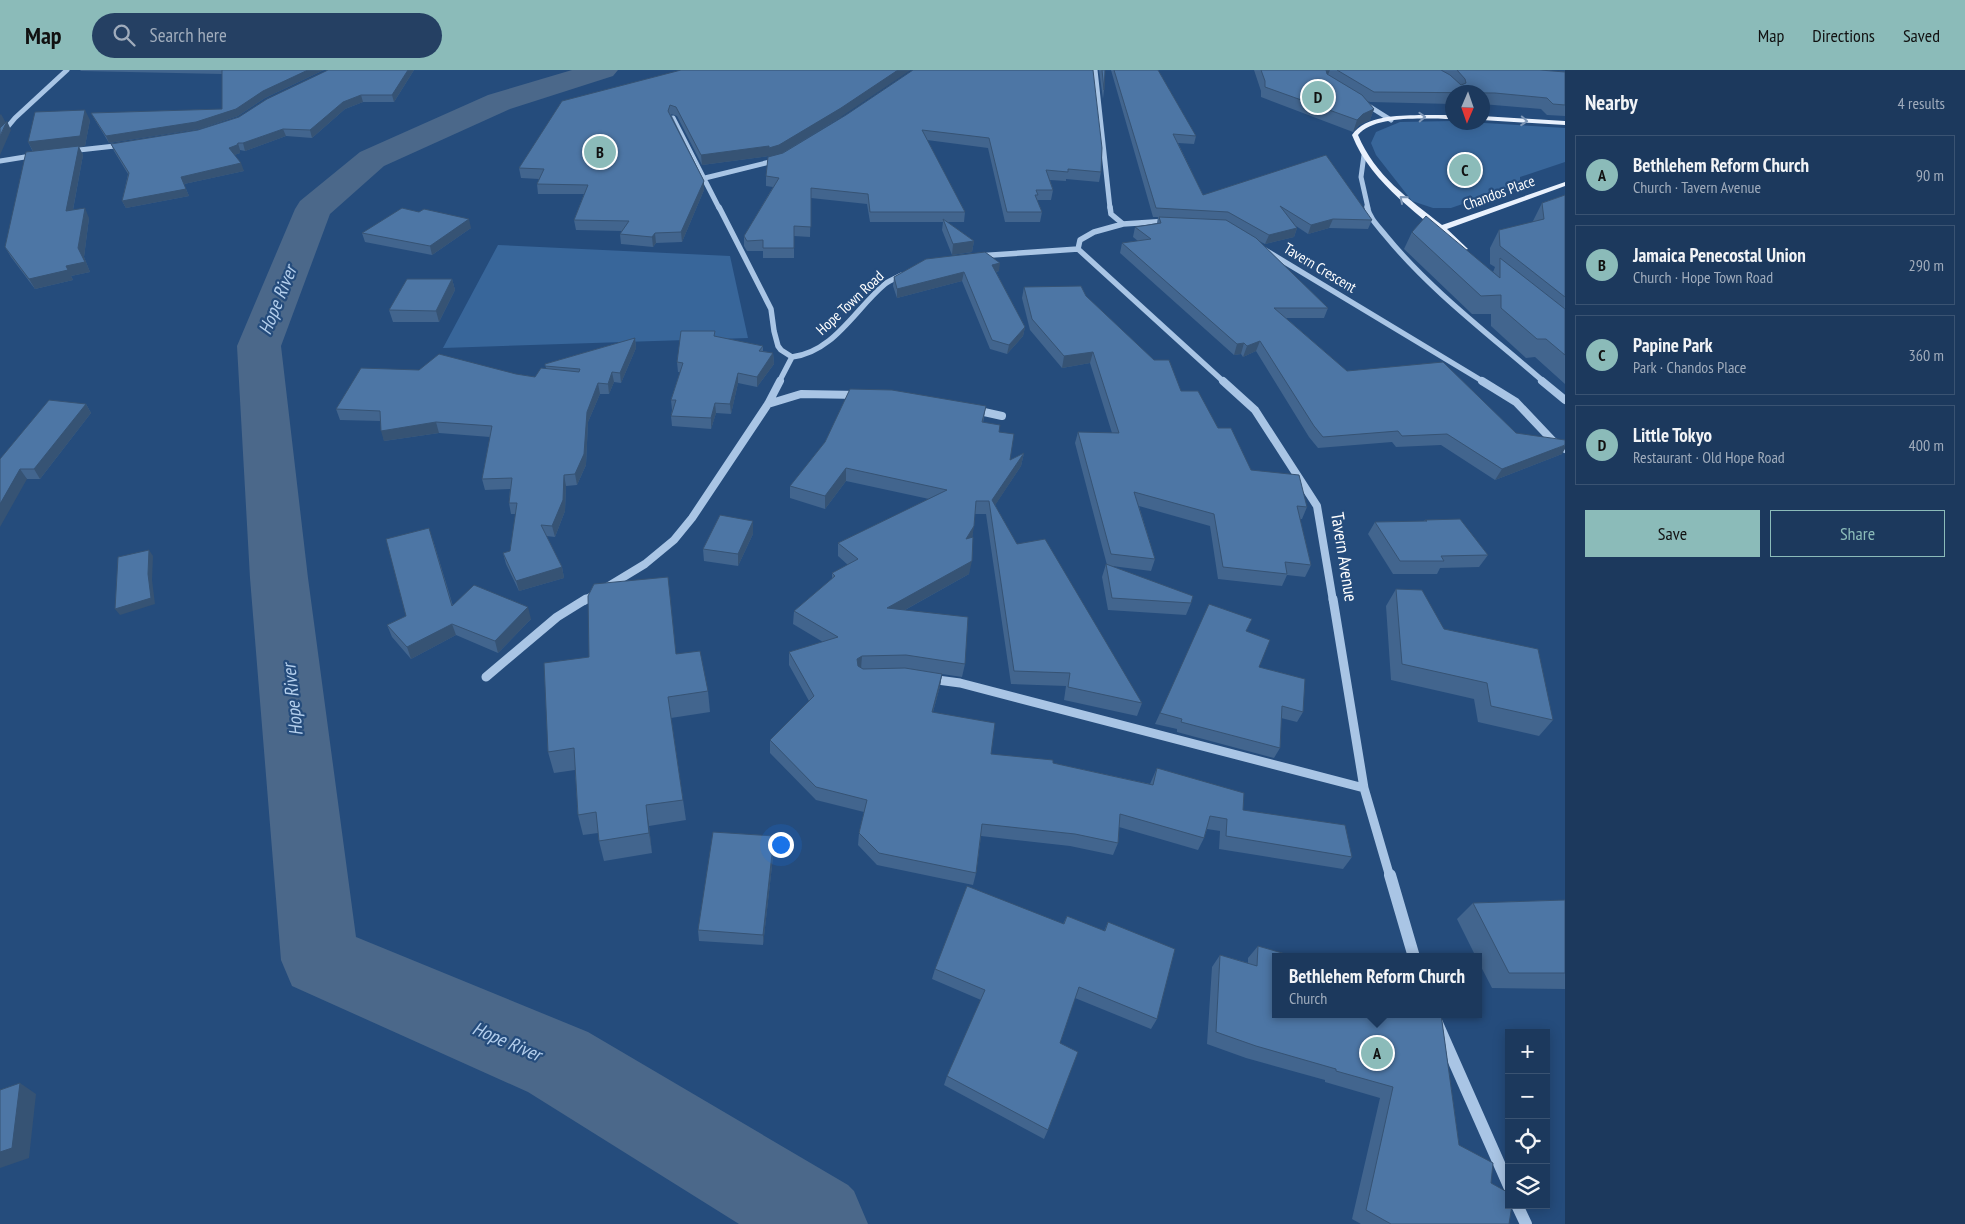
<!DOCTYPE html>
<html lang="en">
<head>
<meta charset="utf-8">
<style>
  :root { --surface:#1c395d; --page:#254063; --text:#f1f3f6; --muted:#a0acbc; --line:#3a5372; --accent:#8bbbb9 }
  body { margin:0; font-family:"PT Sans Narrow",sans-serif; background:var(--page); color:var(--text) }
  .controls { position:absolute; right:15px; bottom:15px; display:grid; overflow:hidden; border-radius:0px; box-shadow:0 2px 12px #0003 }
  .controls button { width:45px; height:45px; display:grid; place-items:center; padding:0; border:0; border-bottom:1px solid var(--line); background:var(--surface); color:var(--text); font:25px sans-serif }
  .compass { position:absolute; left:1445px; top:15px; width:45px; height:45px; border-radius:50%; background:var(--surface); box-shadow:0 2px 12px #0003; rotate:182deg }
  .you { position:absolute; left:780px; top:774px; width:18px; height:18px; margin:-12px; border:4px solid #fff; border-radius:50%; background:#1a73e8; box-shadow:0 0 0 8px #1a73e833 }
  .badge { display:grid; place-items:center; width:32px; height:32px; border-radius:50%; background:var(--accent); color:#111; font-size:16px; font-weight:700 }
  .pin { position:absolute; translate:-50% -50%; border:2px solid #fff; box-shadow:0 1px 5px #0006 }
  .popup { position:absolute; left:1272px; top:883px; width:210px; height:65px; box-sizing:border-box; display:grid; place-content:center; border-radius:0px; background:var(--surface); filter:drop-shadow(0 1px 4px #0005); font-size:16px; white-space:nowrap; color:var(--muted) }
  .popup b { font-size:19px; color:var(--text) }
  .popup::after { content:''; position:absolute; left:50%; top:100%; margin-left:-10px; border:10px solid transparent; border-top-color:var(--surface) }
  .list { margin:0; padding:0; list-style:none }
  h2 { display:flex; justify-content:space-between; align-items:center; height:65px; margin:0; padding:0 20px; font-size:21px }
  h2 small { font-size:16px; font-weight:400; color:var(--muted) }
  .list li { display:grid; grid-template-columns:32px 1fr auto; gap:15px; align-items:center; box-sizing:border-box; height:80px; margin:0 10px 10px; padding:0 10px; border:1px solid var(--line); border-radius:0px }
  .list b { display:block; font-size:19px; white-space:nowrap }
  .list p { margin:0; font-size:16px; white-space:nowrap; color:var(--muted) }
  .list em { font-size:16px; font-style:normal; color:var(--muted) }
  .actions { display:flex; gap:10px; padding:15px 20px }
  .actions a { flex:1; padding:11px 0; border:1px solid var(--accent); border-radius:0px; text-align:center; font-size:18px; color:var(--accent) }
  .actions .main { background:var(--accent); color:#111 }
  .icon { flex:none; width:28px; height:28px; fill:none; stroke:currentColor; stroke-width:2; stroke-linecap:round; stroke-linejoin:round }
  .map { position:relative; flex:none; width:1565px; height:1154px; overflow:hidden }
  header { display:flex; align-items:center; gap:30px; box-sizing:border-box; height:70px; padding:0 25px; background:var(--accent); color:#111 }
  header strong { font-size:24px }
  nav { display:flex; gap:28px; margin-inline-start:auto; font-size:18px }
  .search { width:350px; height:45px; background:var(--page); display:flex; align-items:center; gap:12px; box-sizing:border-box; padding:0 18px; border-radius:28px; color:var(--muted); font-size:19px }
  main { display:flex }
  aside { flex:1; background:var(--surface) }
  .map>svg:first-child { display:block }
  .green { fill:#38669a }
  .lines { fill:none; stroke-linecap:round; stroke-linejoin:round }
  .river { fill:#4b688a; fill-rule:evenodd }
  .minor-far4 { stroke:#a9c5e5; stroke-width:5 }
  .minor-far3 { stroke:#a9c5e5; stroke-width:5.5 }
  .minor-far2 { stroke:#a9c5e5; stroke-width:8 }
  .minor-far1 { stroke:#a9c5e5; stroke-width:9 }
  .minor { stroke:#a9c5e5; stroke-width:12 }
  .major { fill:#e9f1fd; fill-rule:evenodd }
  .wall { fill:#42658e }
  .shaded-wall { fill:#365374 }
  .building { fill:#4d76a5; stroke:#365374 }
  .oneway { stroke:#7d96b6 }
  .labels { text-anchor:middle; stroke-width:4.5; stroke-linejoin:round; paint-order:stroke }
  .far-street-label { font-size:15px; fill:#fff; stroke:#254c7c }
  .street-label { font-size:18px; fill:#fff; stroke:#254c7c }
  .water-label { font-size:19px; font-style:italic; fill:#b4cfed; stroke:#254c7c }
</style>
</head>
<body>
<header>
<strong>Map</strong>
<div class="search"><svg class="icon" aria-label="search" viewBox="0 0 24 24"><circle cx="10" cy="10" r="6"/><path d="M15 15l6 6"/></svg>Search here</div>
<nav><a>Map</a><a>Directions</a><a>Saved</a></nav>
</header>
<main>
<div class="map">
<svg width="1565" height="1154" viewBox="0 0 1565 1154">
  <rect width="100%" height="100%" fill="#254c7c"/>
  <path class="green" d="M1452,51L1565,58V92L1520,107V114L1451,138H1433L1412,131L1376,85L1371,73L1376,62L1400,52Z
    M498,175L730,186L748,268L443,278Z"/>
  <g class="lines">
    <path class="river" d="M572,0H618L613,6L510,39L384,96L330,144L281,276L308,508L356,867L588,962L848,1115L854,1121L868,1154H739L528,1022L292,916L281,890L250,508L237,276L295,139L300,131L360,82L488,25Z"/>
    <path class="minor-far4" d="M1095,0L1110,138
      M1364,33L1391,50
      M673,48L719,138
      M0,66L15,48L67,0
      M70,81L124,75
      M1364,85L1361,107L1368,138
      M0,91L37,85
      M705,108L778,90"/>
    <path class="minor-far3" d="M719,137L771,239L774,261L778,276L781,280L792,287C834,282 855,239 885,214C890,210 896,208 902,205
      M1110,137L1111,144L1123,154L1169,151
      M1367,137C1370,149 1378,156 1386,166C1431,221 1490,265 1544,312
      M1078,179L1224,312
      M1265,180L1484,312
      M977,186L1078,179L1080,170L1094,162L1123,154
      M779,312L792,287"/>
    <path class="minor-far2" d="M1223,311L1255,340L1317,436L1333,531
      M1482,311L1516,332L1553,371L1565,379
      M1542,311L1565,330
      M768,334L801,324L859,325
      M975,340L1002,346
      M584,531L645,494L674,470L692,448L768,334L780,311"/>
    <path class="minor-far1" d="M1333,529L1364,718L1390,807
      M486,607L557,547L586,529
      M930,609L960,613L1364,718"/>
    <path class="minor" d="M1390,805L1414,887
      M1433,944L1509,1116
      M1517,1135L1526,1154"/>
    <path class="major" d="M1419,45H1452V49C1428,49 1375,44 1358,65C1375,106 1409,129 1442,155L1565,112V116L1447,159L1468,179L1461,181C1422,145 1372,116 1352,65C1366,45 1397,46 1419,45Z
      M1482,46L1565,51V55L1482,50Z"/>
  </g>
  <path class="wall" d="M80,0H324L265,28L238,46L199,59L109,73L95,50L91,43L222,39V4L81,1Z
    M328,0H414L394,32H363L345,39L312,68L286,66L245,81L240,80V83L234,85L244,101L184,114L189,126L126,138L122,131L128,104L114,81L111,74L198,60L239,47Z
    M681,0L841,47L781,84L846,45L913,0L1101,102L1099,112L1066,109V111L1050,110L1053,120L1051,130H1037L1042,142L1040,152H1005L988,78L927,70L965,142L964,152H947L974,171L972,182L952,185L942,160L943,152H870L867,134L811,128L810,167L794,166V188H763V181H747L744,176V166L773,117L766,116V106L769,86L702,95L677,46L671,44L704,111V120L682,172L656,173L653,177L621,174L620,164L622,161L576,160L574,150L584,124H538L537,114L539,109L521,108L519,98Z
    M1099,0H1105L1104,20L1103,29Z
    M1111,0H1158L1196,66L1194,74L1178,73L1203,125L1372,150L1368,159L1329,158L1308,164L1296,156L1297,158L1294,167L1265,174L1259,171L1328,238L1324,248H1286L1347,301L1516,363L1562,384L1495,410L1441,375L1396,377L1392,372L1318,378L1309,367L1256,281L1243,287L1241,284L1234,285L1120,183L1122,173L1138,171L1133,167L1135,157L1157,153L1158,147H1153Z
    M1254,0H1441L1442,1L1443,0H1540L1565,2V46L1547,45L1541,39L1482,34V22H1452V34L1370,32L1368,31L1374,39L1370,50L1359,55L1353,62L1261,27V21Z
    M90,50L85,76L79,77L83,85L73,140L89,148L84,187L90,202L71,206L73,210L35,219L11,187L5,177L33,82L28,72Z
    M1565,125V314L1535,287L1526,288L1491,256V244H1472L1404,179L1412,162L1493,202L1495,197L1490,194V178L1499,160L1533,152V151L1542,133Z
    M471,158L432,185L365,172L362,163Z
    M926,189L999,201L996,202L1025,257L1023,266L1007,284L990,279L962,211L897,228L893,216L894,207Z
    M452,209L455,220L439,252H393L389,240Z
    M1024,217L1086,226L1218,358L1251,400L1307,437L1302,449H1300L1311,495L1305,507L1287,505L1282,516L1218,509L1210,456L1139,436L1155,489L1151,501L1112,496L1191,533L1186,545L1108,540L1102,507L1106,494L1107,495L1075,373L1078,362L1112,363L1090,293L1062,298L1030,260L1022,228Z
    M715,267L763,276V281L773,283L774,294L757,317L738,313L731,344L716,343L711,359L672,356L671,346L672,340L671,330L680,302H678L677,292Z
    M635,268L636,278L621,313L614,312L609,324H600L588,352L586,395L577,415L566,416L565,441L555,467L546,466L562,497L564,508L519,521L506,494L503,483L510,481L516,444H511L509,433L510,419L485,420L482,409L490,367L439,363L384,371L381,351L340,350L336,339L516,304L535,307L546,298L545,294Z
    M86,334L91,343L40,409H27L0,389Z
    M986,336L983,353L999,362L1010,390L1024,383L1021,396L995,435L1017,474L1142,633L1137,646L1064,630L1066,616L1011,614L986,444H975L972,468L969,504L905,540L965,594L962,607L942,604L940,616L933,642L991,684L1053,693L1150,714L1157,698L1243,740L1352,787L1343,799L1219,779L1220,761L1207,759L1204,768L1198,780L1119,757L1118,773L1113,785L1070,776L981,766L976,803L973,815L877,795L858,775L859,763L864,742L816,730L770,683V670L809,631L789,595V582L823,572L793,554L794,541L832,509V503L848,495L838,486V473L929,429L846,411L825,439L790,428V416Z
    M1425,450L1488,485L1479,497L1440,498L1437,504H1393L1368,464L1375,452L1424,451Z
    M753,464L738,496L704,491L703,479Z
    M433,470L453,536L531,549L498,583L456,565L411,589L392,567L387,555L406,546Z
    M1396,519L1553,650L1539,666L1478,652L1474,629L1391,610L1386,536Z
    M1246,561L1259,597L1303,642L1297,652L1281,648L1280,678L1274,688L1177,662V659L1155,654L1160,643Z
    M676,584L708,621L710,642L671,648L686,750L649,756L652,783L604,791L599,771L598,763L583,765L578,745L575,700L554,703L548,682Z
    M774,778L763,875L699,871L698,860Z
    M1565,830V919L1492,918L1478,891V887H1476L1457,849L1473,833Z
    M1067,846L1104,861L1108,852L1157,949L1151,959L1075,928L1060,973L1048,1060L1044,1069L944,1015L947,1006L981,930L932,909L935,899L1063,854Z
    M1258,876L1276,944H1441L1459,1075L1491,1113L1509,1154H1361L1352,1149L1380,1028L1325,1012V1010L1246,988L1207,974L1212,897L1220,885L1248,893V888Z"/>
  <path class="shaded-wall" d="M308,0H324L265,28L238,46L199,59L109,73L106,66L196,52Z
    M408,0H414L394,32L392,25Z
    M898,0H911L841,47L779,85L769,88V86L702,95L701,85Z
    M1324,0H1330L1327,7Z
    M361,25L363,32L345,39L312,68L310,60L343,32Z
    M1374,39L1370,50L1359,55L1353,62L1357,50L1363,44Z
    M85,40L90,50L85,76L79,77L83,85L71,150L28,72Z
    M1,44L6,53L0,59V45Z
    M7,51L11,60L0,85V66Z
    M283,59L286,66L245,81L243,73Z
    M238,73L240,80V83L232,86L229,78Z
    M241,93L244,101L184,114L189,126L126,138L122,131L181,107Z
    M704,111V120L682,172L681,162Z
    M85,138L89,148L84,187L90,202L71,206L73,210L35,219L29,209L66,196L78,178Z
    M469,149L471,158L432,185L430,176Z
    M1333,149L1329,158L1308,164L1311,155Z
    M1297,158L1294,167L1265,174L1269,165Z
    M655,163L656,173L653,177L652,167Z
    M974,171L972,182L952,185L953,174Z
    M1000,193L999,201L991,203L992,195Z
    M964,202L962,211L897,228V219Z
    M452,209L455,220L439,252L436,241Z
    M1025,257L1023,266L1007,284L1009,275Z
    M635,268L636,278L621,313L620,303Z
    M1260,271L1256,281L1243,287L1247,276Z
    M1244,273L1241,284L1234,285L1237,274Z
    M1093,282L1090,293L1062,298L1064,286Z
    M773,283L774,294L757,317V307Z
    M612,302L614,312L609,324L608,314Z
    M738,303V313L731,344L730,334Z
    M598,313L600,324L588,352L586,395L577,415L575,404L587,342Z
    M715,333L716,343L711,359V348Z
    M86,334L91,343L40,409L34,399Z
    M436,352L439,363L384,371L381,361Z
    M1565,375V379L1562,384L1495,410L1502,399Z
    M1024,383L1021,396L990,443L992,430Z
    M846,398V411L825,439V426Z
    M20,399L27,409L0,457V434Z
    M564,405L566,416L565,441L555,467L552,456Z
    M753,451V464L738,496V484Z
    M974,456L972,469H966Z
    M149,480L153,486L152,510L155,534L120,545L115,539Z
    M972,491L969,504L885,551L887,538Z
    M562,497L564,508L519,521L516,511Z
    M528,537L531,549L498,583L495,571Z
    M452,554L456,565L411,589L407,577Z
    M862,586L861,599L856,602L857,589Z
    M942,604L940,616L929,655L932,642Z
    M646,735L649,756L652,783L649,763Z
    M774,766V778L763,875V865Z
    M20,1013L36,1024L29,1088L0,1098V1082Z"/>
  <path class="building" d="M222,0H308L263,21L236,39L196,52L106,66L91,43L222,39Z
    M328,0H408L392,25H361L343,32L310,60L283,59L243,73H238L237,75L229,78L241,93L181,107L186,119L122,131L129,103L111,74L198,60L239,47L267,29Z
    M681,0H898L841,38L779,75L769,78V76L701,85L676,37L670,35L668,41L704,111L681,162L655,163L652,167L620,164L629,151L574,150L588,115L537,114L544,99L519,98L562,31Z
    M913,0H1093L1102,78L1101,102L1068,99V102L1046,100L1053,120H1036L1038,125H1035L1042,142H1007L989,68L922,60L965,142H870L868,124L811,118V157L794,156V178H763V170L747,171L744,166L779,108L766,106L768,87L783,83L846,45Z
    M1102,0H1105L1104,20Z
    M1114,0H1158L1196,66L1173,64L1203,125L1326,85L1372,150L1333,149L1311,155L1280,136L1297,158L1269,165L1228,142L1156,138Z
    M1261,0H1326L1327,4L1362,25L1374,39L1363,44L1357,50L1265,17V11Z
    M1337,0H1441L1450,5L1461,15L1466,13L1465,9L1457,0H1540L1565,2V35L1553,34L1547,28L1495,23L1374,22Z
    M85,40L80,66L28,72L35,42Z
    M7,51L0,66V58Z
    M79,76L66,141L85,138L78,178L85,192L66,196L68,200L29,209L5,177L26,82Z
    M1565,125V227L1500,176L1499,160L1544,149L1542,133Z
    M402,138L419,142L424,139L469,149L430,176L362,163Z
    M1426,146L1500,208V188L1565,239V285L1546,269H1537L1501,238V225L1481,226L1415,165L1412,162Z
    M1159,147L1226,150L1256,168L1328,238H1274L1347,301L1443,292L1516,363L1565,370V375L1502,399L1447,364L1402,366L1398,361L1323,367L1314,356L1260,271L1247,276L1244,273L1237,274L1122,173L1151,169L1135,157L1161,153Z
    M943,149L974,171L953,174Z
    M985,182L1000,193L992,195L1025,257L1009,275L992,270L964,202L897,219L894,207L926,189Z
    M407,209H452L436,241L389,240Z
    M1081,216L1086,226L1154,290H1169L1181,321H1198L1218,358H1231L1251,400L1299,405L1307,437L1297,436L1311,495L1285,492L1287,504L1223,497L1214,444L1134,422L1155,489L1111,484L1078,362L1119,363L1093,282L1064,286L1032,249L1024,217Z
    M681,261H715L714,266L763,276L759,281L773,283L757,307L738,303L730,334L715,333L711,348L671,346L676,330H671L683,293L677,292Z
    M635,268L620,303L612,302L608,314L598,313L587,342L584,384L575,404L564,405L563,430L552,456L541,455L562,497L516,511L503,483L510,481L517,433H509L512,408L482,409L492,356L436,352L381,361L380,341L336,339L361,298L419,300L439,284L516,304L535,307L541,298L579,302L580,299L545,296V294Z
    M850,319L892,320L986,336L982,352L1000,355L999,362L1014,364L1010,390L1024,383L992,430L1017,474L1045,469L1142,633L1068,617L1070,603L1014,601L989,431H976L974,456L966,469L973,467L972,491L887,538L968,547L965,594L906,585L862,586L857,589L858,596L863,599L905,598L942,604L932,642L995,653L991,684L1053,690V693L1153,715L1157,698L1244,723L1243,740L1345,755L1352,787L1226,766L1227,749L1210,746L1204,768L1120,744L1118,773L1075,764L982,754L976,803L879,783L859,763L867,730L816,717L770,670L814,626L789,582L838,567L794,541L835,506L832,503L858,489L838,473L947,420L846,398L825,426L790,416L825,372Z
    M49,330L86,334L34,399H20L0,434V389Z
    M720,445L753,451L738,484L703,479Z
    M1460,449L1488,485L1441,486L1444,491H1400L1375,452L1427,451L1425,450Z
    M429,458L452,536L474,515L528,537L495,571L452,554L407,577L387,555L406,546L386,469Z
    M149,480L148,504L151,528L115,539L118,487Z
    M1106,494L1193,526L1191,533L1112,528Z
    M668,507L676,584L700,581L708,621L668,627L683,730L646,735L649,763L599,771L596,742L578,745L574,678L548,682L544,593L589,587L588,526L594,514Z
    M1396,519L1422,520L1444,559L1538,579L1553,650L1491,636L1487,613L1402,594Z
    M1209,534L1252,549L1246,561L1270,570L1259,597L1305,609L1303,642L1282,636L1280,678L1181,652L1182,649L1160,643Z
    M713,762L774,766L763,865L698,860Z
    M967,816L1064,854L1067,846L1105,861L1108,852L1175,879L1157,949L1079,917L1060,973L1078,982L1048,1060L947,1006L985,920L935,899Z
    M1565,830V903H1509L1473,833Z
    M1258,876L1296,887H1276V944H1441L1459,1075L1493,1093L1491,1113L1509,1123V1135H1512L1509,1154H1391L1366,1140L1393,1017L1336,1001V999L1256,976L1216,962L1220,885L1257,896Z
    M20,1013L12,1078L0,1082V1020Z"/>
  <defs><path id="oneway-chevron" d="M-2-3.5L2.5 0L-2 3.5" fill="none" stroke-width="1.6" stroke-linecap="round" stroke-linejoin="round" transform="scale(1.25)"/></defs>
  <g class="oneway">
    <use href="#oneway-chevron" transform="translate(1422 47) rotate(-2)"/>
    <use href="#oneway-chevron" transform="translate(1524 51) rotate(4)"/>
    <use href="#oneway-chevron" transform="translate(1403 129) rotate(-139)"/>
  </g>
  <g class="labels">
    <g class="far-street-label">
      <text transform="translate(1499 123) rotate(-20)" y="5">Chandos Place</text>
      <text transform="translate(1320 198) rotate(31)" y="5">Tavern Crescent</text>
      <text transform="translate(850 233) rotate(-43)" y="5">Hope Town Road</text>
    </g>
    <g class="street-label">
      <text transform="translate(1344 487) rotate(81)" y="6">Tavern Avenue</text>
    </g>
    <g class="water-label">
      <text transform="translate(277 230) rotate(-68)" y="7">Hope River</text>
      <text transform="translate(292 630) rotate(-96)" y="7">Hope River</text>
      <text transform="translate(507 971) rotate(23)" y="7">Hope River</text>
    </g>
  </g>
</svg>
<div class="controls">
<button>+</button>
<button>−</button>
<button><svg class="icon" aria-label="locate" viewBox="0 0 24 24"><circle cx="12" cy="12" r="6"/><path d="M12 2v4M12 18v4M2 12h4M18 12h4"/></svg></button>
<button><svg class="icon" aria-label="layers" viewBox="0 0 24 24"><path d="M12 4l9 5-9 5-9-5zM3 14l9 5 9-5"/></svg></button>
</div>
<svg class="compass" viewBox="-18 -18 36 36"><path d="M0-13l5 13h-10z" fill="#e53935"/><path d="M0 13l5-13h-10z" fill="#a0acbc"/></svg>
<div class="you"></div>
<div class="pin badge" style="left:1377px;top:983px">A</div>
<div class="popup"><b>Bethlehem Reform Church</b>Church</div>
<div class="pin badge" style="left:600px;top:82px">B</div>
<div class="pin badge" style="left:1465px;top:100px">C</div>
<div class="pin badge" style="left:1318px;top:27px">D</div>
</div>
<aside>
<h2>Nearby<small>4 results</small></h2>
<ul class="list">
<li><span class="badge">A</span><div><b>Bethlehem Reform Church</b><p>Church · Tavern Avenue</p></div><em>90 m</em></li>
<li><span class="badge">B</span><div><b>Jamaica Penecostal Union</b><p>Church · Hope Town Road</p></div><em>290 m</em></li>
<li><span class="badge">C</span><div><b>Papine Park</b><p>Park · Chandos Place</p></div><em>360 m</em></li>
<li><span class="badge">D</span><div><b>Little Tokyo</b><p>Restaurant · Old Hope Road</p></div><em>400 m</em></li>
</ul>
<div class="actions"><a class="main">Save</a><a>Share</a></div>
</aside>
</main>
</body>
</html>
